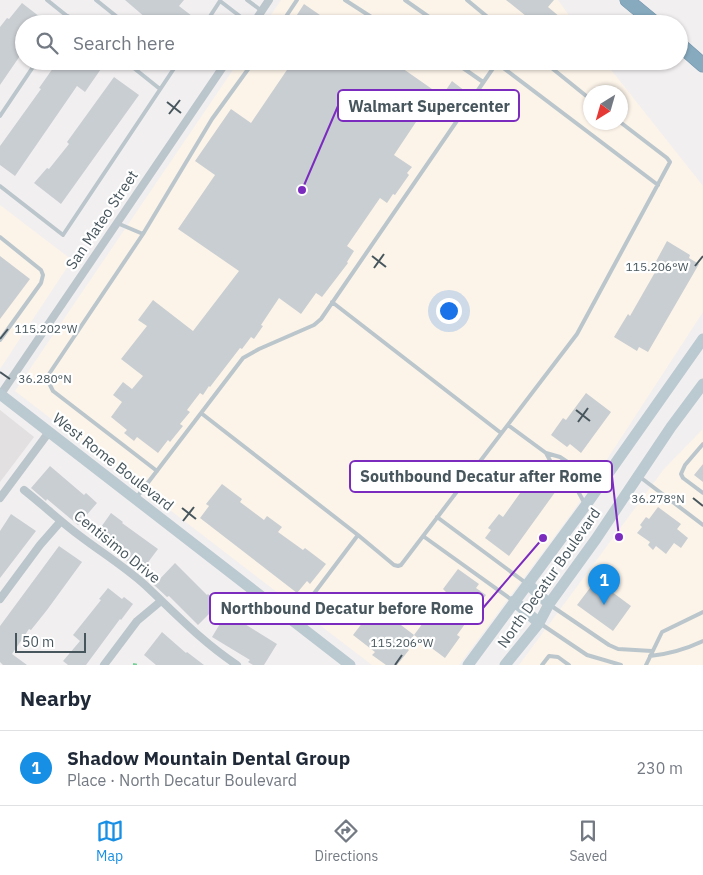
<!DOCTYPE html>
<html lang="en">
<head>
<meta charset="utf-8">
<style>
  :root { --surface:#fff; --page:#f6f6f7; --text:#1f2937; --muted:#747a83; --line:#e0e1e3; --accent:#178fe4 }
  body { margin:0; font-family:"IBM Plex Sans",sans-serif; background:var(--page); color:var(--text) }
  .compass { position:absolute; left:583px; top:85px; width:45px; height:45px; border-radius:50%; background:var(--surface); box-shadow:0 1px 4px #0004; rotate:217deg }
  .scale { position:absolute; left:15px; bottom:12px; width:71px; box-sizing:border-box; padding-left:5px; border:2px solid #47565d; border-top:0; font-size:14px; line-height:18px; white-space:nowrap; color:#47565d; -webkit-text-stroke:4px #fff; paint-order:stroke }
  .you { position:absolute; left:448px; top:310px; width:18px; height:18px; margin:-12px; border:4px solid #fff; border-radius:50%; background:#1a73e8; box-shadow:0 0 0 8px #1a73e833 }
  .badge { display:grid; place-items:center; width:32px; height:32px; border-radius:50%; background:var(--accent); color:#fff; font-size:16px; font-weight:700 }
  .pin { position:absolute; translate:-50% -41px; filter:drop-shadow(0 1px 2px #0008) }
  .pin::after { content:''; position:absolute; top:26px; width:18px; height:15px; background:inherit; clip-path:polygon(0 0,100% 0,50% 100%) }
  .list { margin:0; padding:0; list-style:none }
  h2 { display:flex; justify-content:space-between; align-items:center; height:65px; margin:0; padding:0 20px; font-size:21px }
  h2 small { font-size:16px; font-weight:400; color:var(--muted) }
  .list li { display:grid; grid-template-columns:32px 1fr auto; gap:15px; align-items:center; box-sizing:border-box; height:75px; padding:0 20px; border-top:1px solid var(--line) }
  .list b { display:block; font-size:19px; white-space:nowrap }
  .list p { margin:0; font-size:16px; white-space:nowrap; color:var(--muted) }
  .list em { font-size:16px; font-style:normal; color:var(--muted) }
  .icon { flex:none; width:28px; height:28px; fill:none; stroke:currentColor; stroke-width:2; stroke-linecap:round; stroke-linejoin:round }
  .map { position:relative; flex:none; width:703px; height:665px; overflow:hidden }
  .search { position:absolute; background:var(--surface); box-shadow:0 1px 4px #0004; left:15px; right:15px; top:15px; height:55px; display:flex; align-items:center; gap:12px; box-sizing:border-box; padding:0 18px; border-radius:28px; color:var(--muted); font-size:19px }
  .sheet { height:140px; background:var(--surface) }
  nav { display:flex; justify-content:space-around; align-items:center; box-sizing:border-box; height:70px; border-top:1px solid var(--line); background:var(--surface); font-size:14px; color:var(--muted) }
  nav a { display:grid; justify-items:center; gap:2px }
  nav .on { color:var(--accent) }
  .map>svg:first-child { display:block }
  .commercial { fill:#fcf4e9; fill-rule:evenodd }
  .education { fill:#e3e0e2 }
  .building { fill:#c9ced2 }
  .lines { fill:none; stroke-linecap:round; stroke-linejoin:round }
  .highway-casing { stroke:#7295ab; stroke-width:15 }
  .path { stroke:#75ce95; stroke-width:2; stroke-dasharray:4 2.5; stroke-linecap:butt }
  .lane { stroke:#bbc6cc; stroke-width:4 }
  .street { stroke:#bbc6cc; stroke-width:8 }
  .secondary { stroke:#bbc9d1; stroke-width:11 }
  .highway { stroke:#87aabf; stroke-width:14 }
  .ticks { fill:none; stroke:#47565d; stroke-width:2 }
  .labels { text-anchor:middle; stroke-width:4.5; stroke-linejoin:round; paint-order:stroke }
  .street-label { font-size:15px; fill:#47565d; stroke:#fff }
  .ticks-label { font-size:12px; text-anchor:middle; fill:#47565d; stroke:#fff; stroke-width:4.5; stroke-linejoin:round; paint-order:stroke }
  .leader { fill:none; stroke:#7b2cbf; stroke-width:2 }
  .callout-dot { fill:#7b2cbf; stroke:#fff; stroke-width:2 }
  .callout { fill:#fff; stroke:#7b2cbf; stroke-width:2 }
  .callout-label { font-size:16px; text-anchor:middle; font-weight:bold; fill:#47565d }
</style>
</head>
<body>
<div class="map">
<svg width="703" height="665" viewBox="0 0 703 665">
  <rect width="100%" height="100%" fill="#f2eff0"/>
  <path class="commercial" d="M281,0H558L575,24H265Z
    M239,61H604L703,186V312L574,510L459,665H372L15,391ZM590,92H620V122H590Z
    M0,205L72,260L0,369Z
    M703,429V665H519L664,469Z"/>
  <path class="education" d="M0,410L34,437L0,482Z"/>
  <path class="building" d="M125,0H184L179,6L192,16L186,24H153Z
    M506,0H554L548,7L560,17L555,24H536Z
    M22,3L49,24H24V50L0,85V27L7,18L9,19Z
    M304,4L333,24H303L295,18Z
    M58,61H97L103,66L85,92L77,86L15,176L0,165V146L41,89L39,88Z
    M293,61H392L442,96L452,81L465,91L445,120L426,107L394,155L412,167L407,173L409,175L395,195L393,194L387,203L380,198L347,246L354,251L347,262L348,263L322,297L316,293L301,314L279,298L261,325L263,326L254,339L251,337L242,349L240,348L210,387L209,386L203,395L200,393L187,410L190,412L180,424L183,426L170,442L168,440L158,453L137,437L134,441L124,433L127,430L111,417L122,402L113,395L123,382L132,389L143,376L121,359L147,326L138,320L153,300L193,331L239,271L178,229L215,175L195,161L231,109L251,123Z
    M114,77L139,95L61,204L34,183L47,168L49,169L69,144L67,142Z
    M667,241L690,255L689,258L699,264L648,352L639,347L637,351L614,337L628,314L630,316L658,267L654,265Z
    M0,256L30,279L0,319Z
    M586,393L611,412L581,453L570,444L567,447L551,435L563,418L566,420Z
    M537,462L555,474L552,477L561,484L509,556L485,538L491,530L488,528L499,514L503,517L528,482L525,479Z
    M703,464V482L694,475Z
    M50,466L84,495L86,493L97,503L78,525L47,499L46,501L31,488Z
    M222,484L242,499L240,502L264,520L267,516L282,527L278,532L303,550L305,548L326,564L310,584L307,581L297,593L200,518L209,506L206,504Z
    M658,507L681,524L677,529L688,538L681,548L674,543L666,554L656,546L653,550L648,545L650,542L637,533L642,527L640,525L646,517L649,519Z
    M111,513L123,522L122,523L158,549L140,573L129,565L130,563L94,537Z
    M11,514L36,531L0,578V531Z
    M59,546L82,562L47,610L31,630L29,629L12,654L27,665H3L0,662V626Z
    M175,563L207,595L208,594L219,604L198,625L169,596L167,597L154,585Z
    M458,569L479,584L476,588L486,595L457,635L460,637L445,658L414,635L446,592L443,589Z
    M596,580L631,606L613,631L577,605Z
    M108,588L122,599L124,597L133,604L121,620L120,619L86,665H68L63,661L80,641L73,635L101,600L99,599Z
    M375,602L390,613L388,615L414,635L405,647L409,650L397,665H386L372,655L375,652L353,635L366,618L364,616Z
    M227,612L241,620L240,621L277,644L264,665H253L248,662L250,660L212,637Z
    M162,632L186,653L187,652L204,665H156L144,655Z"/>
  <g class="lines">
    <defs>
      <path id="highway" d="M627,0L656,24
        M679,44L703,65"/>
    </defs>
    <use href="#highway" class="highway-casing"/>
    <path class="path" d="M133,664L138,665"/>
    <path class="lane" d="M47,0L77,24
      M96,0L126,24
      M247,0L262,11
      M345,0L376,20L396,24
      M405,0L439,24
      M467,0L496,24
      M220,1L250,24
      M62,24L68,16
      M205,24L220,1
      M281,24L297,0
      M125,61L160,89
      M453,61L483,82
      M494,61L658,185
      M543,61L590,99
      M0,116L37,61
      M0,186L63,235L179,61
      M117,223L143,234
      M0,237L41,270L43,275L41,283L0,340
      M332,302L501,433
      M201,413L358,535
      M508,425L546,453L553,466L574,484L585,504
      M703,444L685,465L681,474L683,478L703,493
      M546,453L560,457L578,469L606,474
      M157,471L53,391L48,381L49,374L143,234L212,119L254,61
      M640,477L703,525
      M137,497L243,358L259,349L314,325L321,319L498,61
      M437,517L526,583
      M423,536L512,600
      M550,605L609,645L618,649L652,651
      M294,620L358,535L394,565L398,566L401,565L577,334L670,162L667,158L620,122
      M541,624L587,655L621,665
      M650,656C669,654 686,649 703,641
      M542,665L549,656L558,657L569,665
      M646,665L662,632L703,612"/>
    <path class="street" d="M253,24L269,0
      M1,394L227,61
      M24,490C43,505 61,522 80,536C101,552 125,567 145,585C175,613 202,642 237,665
      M0,498L49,432
      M0,599L40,545L61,521
      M104,665L137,621L161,601"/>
    <path class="secondary" d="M0,394L350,665
      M528,584L549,604
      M514,601L539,623
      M468,665L586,505L703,339
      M505,665L539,623L549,604L596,539L671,427L703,384"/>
    <use href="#highway" class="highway"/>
  </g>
  <path class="ticks" d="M167,102L181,113M169,114L180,100M372,256L386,267M695,266L703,256M374,268L384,254M0,339L8,329M0,372L10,379M576,410L590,421M578,422L588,408M693,498L703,506M182,508L196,519M183,521L194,507M395,665L402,655"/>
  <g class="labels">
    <g class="street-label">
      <text transform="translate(102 220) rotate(-56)" y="5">San Mateo Street</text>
      <text transform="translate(113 462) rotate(38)" y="5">West Rome Boulevard</text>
      <text transform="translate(117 547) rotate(39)" y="5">Centisimo Drive</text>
      <text transform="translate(549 578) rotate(-55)" y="5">North Decatur Boulevard</text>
    </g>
  </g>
  <g class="ticks-label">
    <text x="657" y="271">115.206°W</text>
    <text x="46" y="333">115.202°W</text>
    <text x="45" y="383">36.280°N</text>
    <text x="658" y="503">36.278°N</text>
    <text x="402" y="647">115.206°W</text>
  </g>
  <path class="leader" d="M302 190L338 106M619 537L612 476M543 538L483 608"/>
  <g class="callout-dot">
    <circle cx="302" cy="190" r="5"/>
    <circle cx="619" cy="537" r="5"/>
    <circle cx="543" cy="538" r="5"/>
  </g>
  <g class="callout">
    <rect x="338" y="90" width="181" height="31" rx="5"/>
    <rect x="350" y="461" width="262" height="31" rx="5"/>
    <rect x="210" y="593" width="273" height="31" rx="5"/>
  </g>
  <g class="callout-label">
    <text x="429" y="112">Walmart Supercenter</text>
    <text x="481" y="482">Southbound Decatur after Rome</text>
    <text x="347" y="614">Northbound Decatur before Rome</text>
  </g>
</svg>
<svg class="compass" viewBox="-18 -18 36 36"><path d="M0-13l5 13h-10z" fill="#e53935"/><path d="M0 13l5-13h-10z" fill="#747a83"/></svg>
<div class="scale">50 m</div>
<div class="you"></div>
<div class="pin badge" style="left:604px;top:605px">1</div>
<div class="search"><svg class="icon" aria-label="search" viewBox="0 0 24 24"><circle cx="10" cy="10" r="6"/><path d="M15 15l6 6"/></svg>Search here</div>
</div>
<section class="sheet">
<h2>Nearby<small></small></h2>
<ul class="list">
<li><span class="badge">1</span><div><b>Shadow Mountain Dental Group</b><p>Place · North Decatur Boulevard</p></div><em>230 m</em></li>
</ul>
</section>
<nav>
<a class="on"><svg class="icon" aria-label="map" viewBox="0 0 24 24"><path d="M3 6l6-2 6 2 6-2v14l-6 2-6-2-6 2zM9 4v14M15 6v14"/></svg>Map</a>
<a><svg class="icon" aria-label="directions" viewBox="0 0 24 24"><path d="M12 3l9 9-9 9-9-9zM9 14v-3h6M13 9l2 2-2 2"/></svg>Directions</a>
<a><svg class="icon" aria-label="saved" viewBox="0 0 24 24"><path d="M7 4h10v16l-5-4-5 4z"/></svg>Saved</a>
</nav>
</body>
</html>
